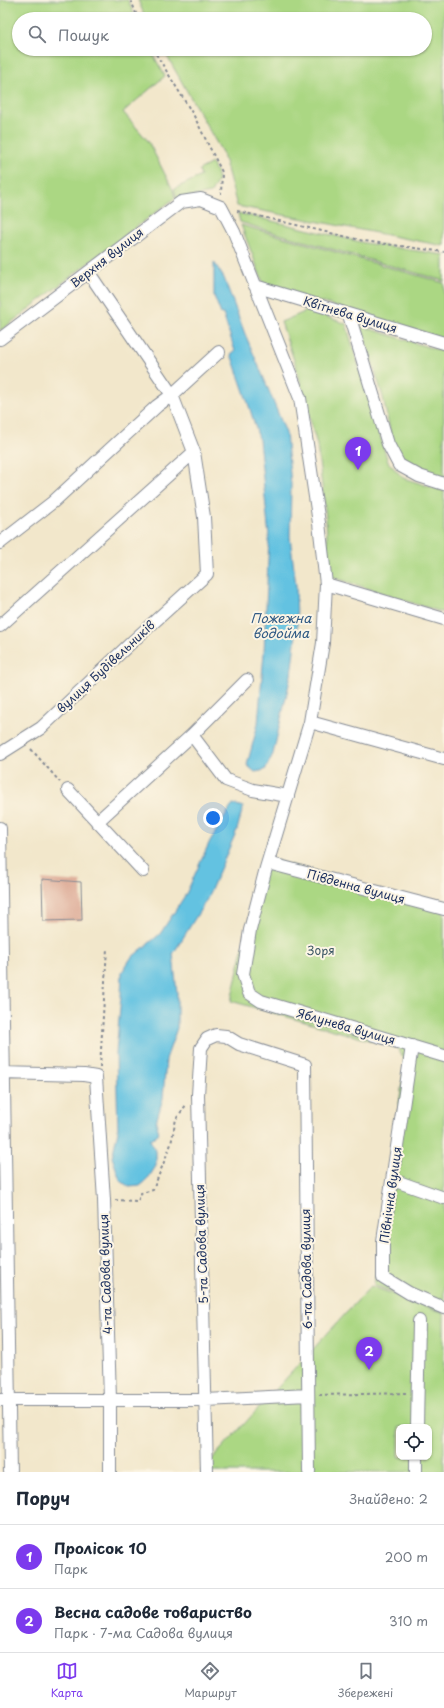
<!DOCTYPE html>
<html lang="uk">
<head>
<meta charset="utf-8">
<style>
  :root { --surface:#fff; --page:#f6f6f7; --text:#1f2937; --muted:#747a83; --line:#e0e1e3; --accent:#7c3aed }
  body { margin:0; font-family:"Playpen Sans",sans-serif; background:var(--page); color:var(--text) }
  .controls { position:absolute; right:12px; bottom:12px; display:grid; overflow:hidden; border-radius:8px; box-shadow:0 1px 3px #0004 }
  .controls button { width:36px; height:36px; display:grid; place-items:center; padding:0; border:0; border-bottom:1px solid var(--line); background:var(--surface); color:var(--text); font:20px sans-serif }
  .you { position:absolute; left:213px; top:818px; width:14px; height:14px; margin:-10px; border:3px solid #fff; border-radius:50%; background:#1a73e8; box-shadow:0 0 0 6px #1a73e833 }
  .badge { display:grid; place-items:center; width:26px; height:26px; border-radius:50%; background:var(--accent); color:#fff; font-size:13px; font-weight:700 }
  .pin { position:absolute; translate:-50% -33px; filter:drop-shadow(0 1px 2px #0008) }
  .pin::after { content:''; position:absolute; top:21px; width:14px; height:12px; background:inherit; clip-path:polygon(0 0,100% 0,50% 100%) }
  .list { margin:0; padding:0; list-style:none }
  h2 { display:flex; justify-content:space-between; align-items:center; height:52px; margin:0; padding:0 16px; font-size:17px }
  h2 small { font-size:13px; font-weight:400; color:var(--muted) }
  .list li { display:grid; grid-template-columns:26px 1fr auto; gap:12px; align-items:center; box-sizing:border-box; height:64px; padding:0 16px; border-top:1px solid var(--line) }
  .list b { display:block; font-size:15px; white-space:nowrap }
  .list p { margin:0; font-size:13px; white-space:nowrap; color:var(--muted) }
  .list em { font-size:13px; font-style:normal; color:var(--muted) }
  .icon { flex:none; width:22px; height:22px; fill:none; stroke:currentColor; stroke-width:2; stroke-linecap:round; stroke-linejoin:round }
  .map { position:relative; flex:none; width:444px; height:1472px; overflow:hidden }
  .search { position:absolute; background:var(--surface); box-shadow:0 1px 3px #0004; left:12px; right:12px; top:12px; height:44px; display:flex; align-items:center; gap:10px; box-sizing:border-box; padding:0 14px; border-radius:22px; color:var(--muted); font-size:15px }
  .sheet { height:180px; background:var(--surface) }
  nav { display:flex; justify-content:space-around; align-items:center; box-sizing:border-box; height:56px; border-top:1px solid var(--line); background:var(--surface); font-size:11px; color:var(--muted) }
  nav a { display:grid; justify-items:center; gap:2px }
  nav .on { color:var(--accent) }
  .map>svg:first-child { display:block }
  .green { fill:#abd783; stroke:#638370; fill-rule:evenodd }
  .water { fill:#63c2e1; stroke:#3f78a0 }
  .building { fill:#dca793 }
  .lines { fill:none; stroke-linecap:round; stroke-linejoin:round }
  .minor-casing { stroke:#868b94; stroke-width:14 }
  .path { stroke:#868b94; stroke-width:2; stroke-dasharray:3 3; stroke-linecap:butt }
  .minor { stroke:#fff; stroke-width:12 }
  .labels { text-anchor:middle; stroke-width:4; stroke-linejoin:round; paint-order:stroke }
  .street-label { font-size:12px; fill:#1b2f5e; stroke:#fcf5e5 }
  .park-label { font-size:12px; fill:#3f5967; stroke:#fcf5e5 }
  .water-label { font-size:13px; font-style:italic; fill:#315b85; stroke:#fcf5e5 }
</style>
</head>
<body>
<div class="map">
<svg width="444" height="1472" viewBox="0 0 444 1472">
  <rect width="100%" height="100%" fill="#fcf5e5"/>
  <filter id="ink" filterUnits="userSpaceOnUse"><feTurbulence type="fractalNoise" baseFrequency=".025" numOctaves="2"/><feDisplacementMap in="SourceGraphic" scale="8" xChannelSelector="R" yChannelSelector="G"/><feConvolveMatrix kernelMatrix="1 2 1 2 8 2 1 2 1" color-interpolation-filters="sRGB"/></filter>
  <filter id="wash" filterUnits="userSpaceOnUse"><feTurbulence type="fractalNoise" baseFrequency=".012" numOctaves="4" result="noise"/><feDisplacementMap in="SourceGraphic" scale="16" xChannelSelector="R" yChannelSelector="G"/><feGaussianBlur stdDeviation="0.9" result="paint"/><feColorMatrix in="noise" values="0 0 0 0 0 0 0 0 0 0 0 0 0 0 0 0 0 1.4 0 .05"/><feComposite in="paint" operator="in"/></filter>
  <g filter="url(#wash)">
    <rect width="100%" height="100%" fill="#f2e7cb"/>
    <path class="green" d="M0,0H128L136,19H19V49H150L165,76L123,112L148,141L173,190L175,198L104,251L0,331Z
      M138,0H444V246L237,206L223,154L163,49H425V19H146Z
      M212,163L216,171L218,180L211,193L177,199L174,189L201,176L199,170Z
      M238,213L365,243L444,255V281L265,230L240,222Z
      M241,225L444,283V339L264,285Z
      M309,310L346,324L388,462L403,478L444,491V613L329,576L326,518L317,445L296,366L281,322Z
      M361,326L444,352V479L419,472L399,456L391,436L383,397Z
      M264,857L444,910V1312L374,1285L405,1061L397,1048L231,1001Z
      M371,1286L444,1313V1472H200ZM399,1427H429V1457H399Z"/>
    <path class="water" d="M214,262L224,278L245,334L265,381L286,433L291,484L290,537L296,586L297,626L291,675L273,754L265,770L255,772L247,765L258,724L264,653L269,537L259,439L250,409L231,354L235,351L223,314H221L214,296Z
      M233,804L243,807L237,830L207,899L173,954L177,994V1028L166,1059L163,1098L156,1122L159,1133L150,1140L156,1151V1166L147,1180L140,1186L129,1187L120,1180L112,1157L118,1131L116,1053L121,996L122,972L131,958L160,934L186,894L210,841Z"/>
    <g id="blocks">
      <path class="building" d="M42,879L81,882L82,920L43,921Z"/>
    </g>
  </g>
  <g filter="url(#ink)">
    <use href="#blocks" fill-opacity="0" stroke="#868b94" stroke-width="1"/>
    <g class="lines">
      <defs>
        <path id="minor" d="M255,286L444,343
          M349,315L388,444L399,465L419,476L444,484
          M0,339L181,202L201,199L221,207L234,232L300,398L319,523L326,584L323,643L310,722L266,868L250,930L243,974L249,993L261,1001L444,1056
          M0,543L53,502L157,406L172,395L219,352
          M326,584L444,619
          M0,626L194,452
          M310,722L444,759
          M192,735L226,780L253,790L288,796
          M0,754L41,728L133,641L207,574L204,517L194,452L172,395L89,273
          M68,790L143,871
          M97,822L192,735L247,680
          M0,828L10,1472
          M268,863L444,909
          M412,1046L383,1241V1277L409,1293L444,1308
          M0,1073L84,1075L96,1077L104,1200L110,1399V1472
          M393,1180L444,1198
          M0,1400H206L308,1395
          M417,1427L419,1321
          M207,1472L198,1095L201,1048L207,1039L216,1035L226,1036L239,1044L305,1065L309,1472
          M416,1472V1457"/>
      </defs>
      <use href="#minor" class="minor-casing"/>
      <path class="path" d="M131,0L138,19
        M153,49L194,116L222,172L221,194
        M237,211L364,241L444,252
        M31,749L60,782
        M100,1067L107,948
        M115,1200L138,1201L141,1193L153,1190L171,1144L176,1119L186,1105
        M319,1395L407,1393"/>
      <use href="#minor" class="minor"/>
    </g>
  </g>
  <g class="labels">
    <g class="street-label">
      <text transform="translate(107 258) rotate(-38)" y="4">Верхня вулиця</text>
      <text transform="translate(350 315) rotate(17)" y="4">Квітнева вулиця</text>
      <text transform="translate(106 667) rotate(-43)" y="4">вулиця Будівельників</text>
      <text transform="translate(356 887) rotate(15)" y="4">Південна вулиця</text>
      <text transform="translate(346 1027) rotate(16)" y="4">Яблунева вулиця</text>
      <text transform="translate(391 1195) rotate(-82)" y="4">Північна вулиця</text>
      <text transform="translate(202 1244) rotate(-92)" y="4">5-та Садова вулиця</text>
      <text transform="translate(307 1269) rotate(-91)" y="4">6-та Садова вулиця</text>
      <text transform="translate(106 1274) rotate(-92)" y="4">4-та Садова вулиця</text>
    </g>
    <g class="park-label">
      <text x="321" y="955">Зоря</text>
    </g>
    <g class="water-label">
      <text x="281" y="623">Пожежна<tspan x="281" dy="15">водойма</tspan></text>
    </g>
  </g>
</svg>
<div class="controls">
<button><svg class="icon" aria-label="locate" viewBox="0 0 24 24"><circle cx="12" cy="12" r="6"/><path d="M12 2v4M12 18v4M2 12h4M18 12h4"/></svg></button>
</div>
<div class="you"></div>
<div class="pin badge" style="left:358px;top:470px">1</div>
<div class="pin badge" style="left:369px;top:1370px">2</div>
<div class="search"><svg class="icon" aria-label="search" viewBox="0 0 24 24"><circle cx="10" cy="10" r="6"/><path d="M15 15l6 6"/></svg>Пошук</div>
</div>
<section class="sheet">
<h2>Поруч<small>Знайдено: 2</small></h2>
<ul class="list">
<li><span class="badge">1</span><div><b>Пролісок 10</b><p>Парк</p></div><em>200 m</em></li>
<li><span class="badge">2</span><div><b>Весна садове товариство</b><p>Парк · 7-ма Садова вулиця</p></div><em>310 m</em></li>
</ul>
</section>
<nav>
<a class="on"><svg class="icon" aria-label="map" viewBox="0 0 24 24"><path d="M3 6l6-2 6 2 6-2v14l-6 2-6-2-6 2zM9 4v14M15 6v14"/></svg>Карта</a>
<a><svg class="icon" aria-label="directions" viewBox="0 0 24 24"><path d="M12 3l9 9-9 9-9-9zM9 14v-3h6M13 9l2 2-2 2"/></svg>Маршрут</a>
<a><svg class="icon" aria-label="saved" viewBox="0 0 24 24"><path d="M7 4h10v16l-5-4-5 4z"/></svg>Збережені</a>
</nav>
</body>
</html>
